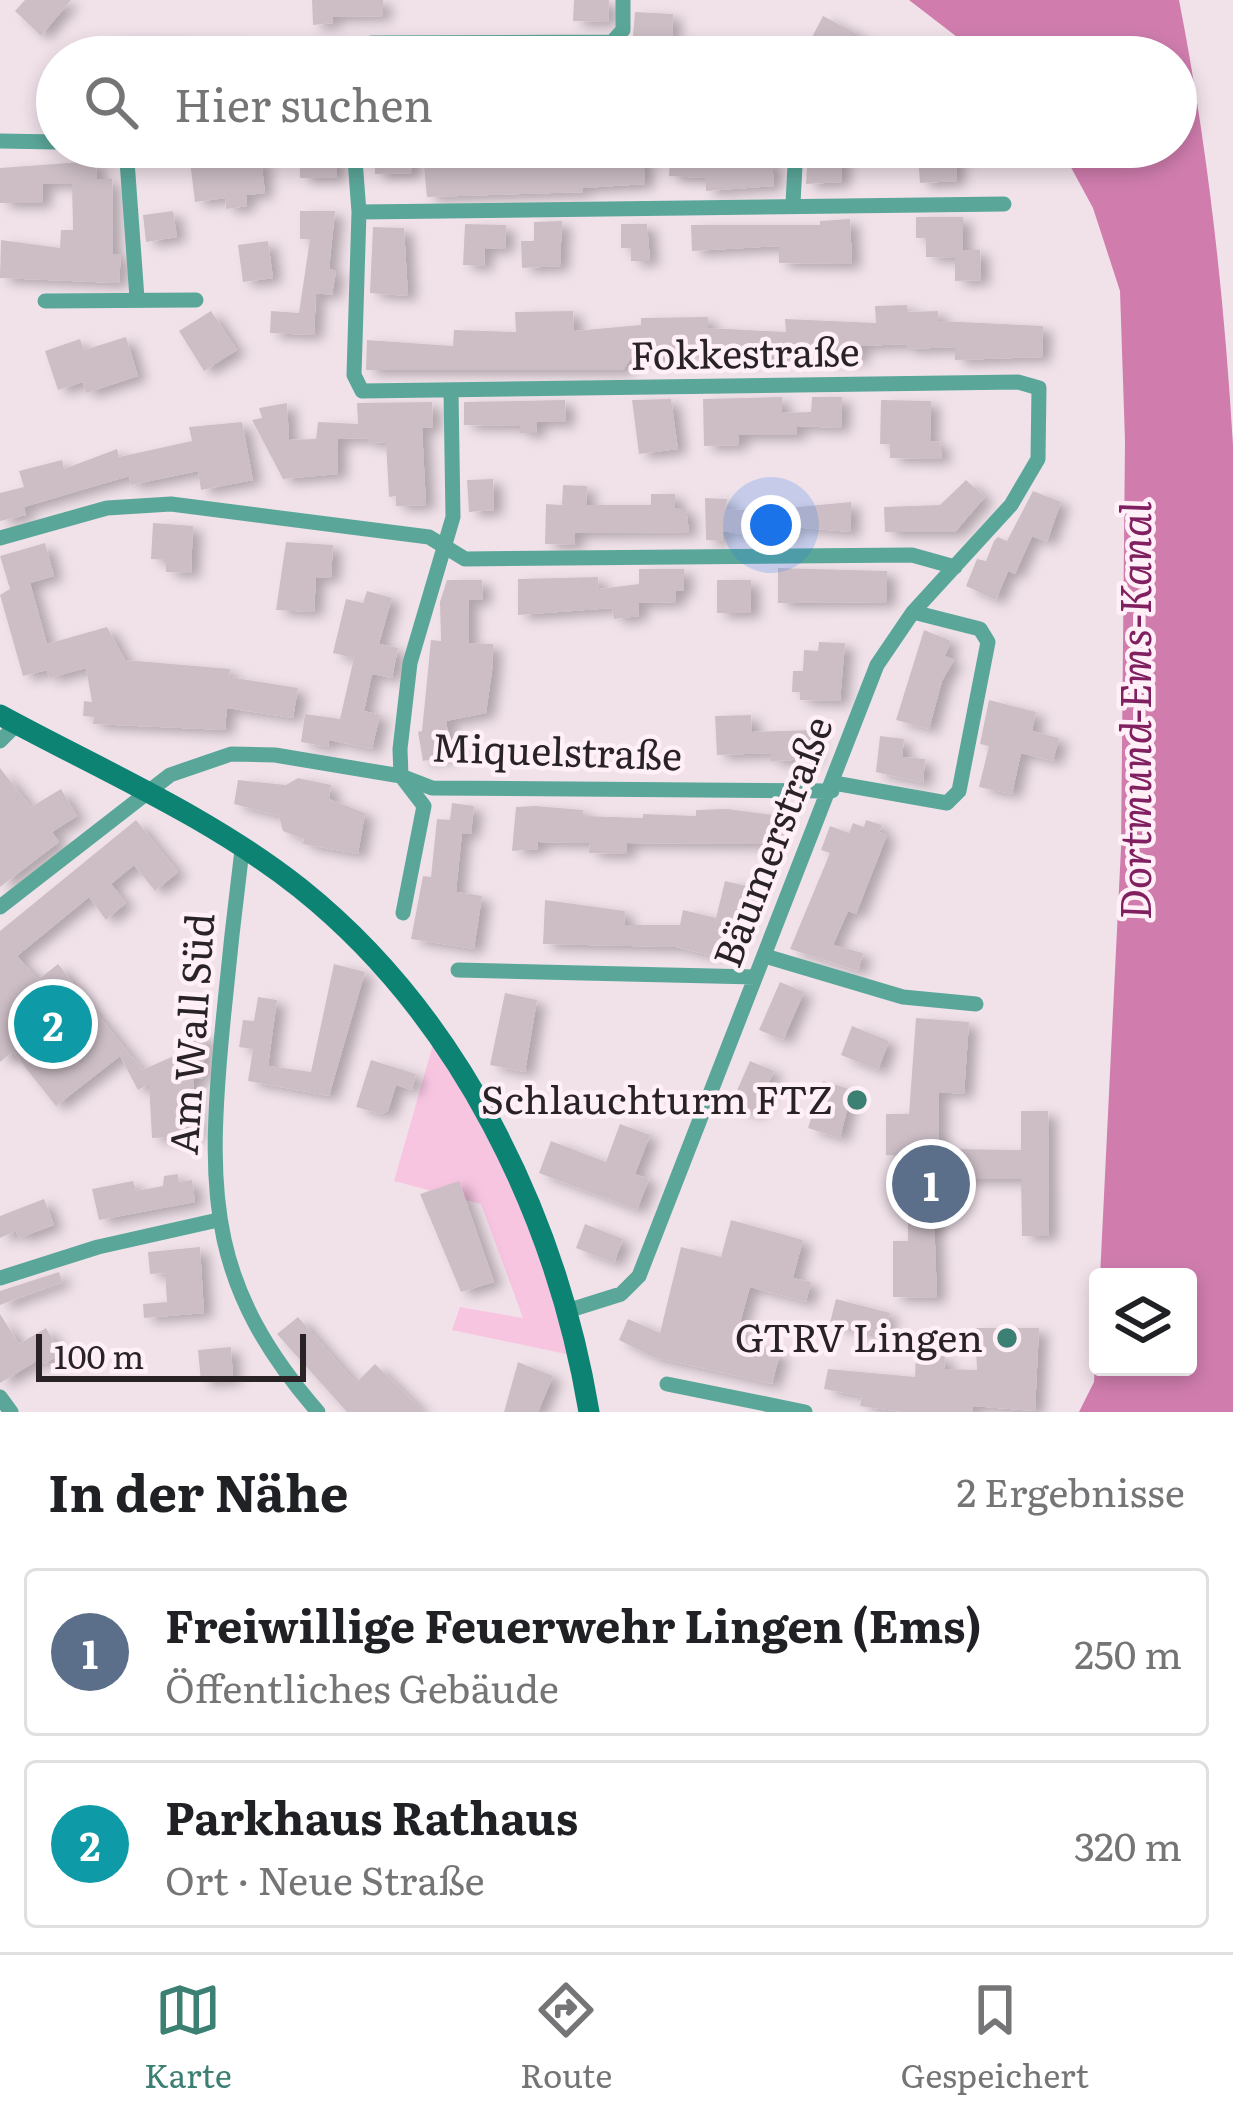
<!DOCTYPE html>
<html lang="de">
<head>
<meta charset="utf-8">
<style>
  :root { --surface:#fff; --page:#f6f6f6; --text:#202124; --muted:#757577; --line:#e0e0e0; --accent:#3c8073 }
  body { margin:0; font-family:Literata,serif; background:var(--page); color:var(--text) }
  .controls { position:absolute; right:36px; bottom:36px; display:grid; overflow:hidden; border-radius:12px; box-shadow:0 6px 18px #0003 }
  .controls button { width:108px; height:108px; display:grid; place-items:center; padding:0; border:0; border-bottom:3px solid var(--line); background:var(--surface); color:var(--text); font:60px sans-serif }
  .scale { position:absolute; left:36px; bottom:30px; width:270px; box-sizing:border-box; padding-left:12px; border:6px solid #292326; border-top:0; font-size:33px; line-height:42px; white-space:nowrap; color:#292326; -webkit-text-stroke:9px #ffeff7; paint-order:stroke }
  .you { position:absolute; left:771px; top:525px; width:42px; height:42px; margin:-30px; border:9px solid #fff; border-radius:50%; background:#1a73e8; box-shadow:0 0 0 18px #1a73e833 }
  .badge { display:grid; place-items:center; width:78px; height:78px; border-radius:50%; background:var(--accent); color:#fff; font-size:39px; font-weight:700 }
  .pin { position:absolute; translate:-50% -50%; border:6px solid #fff; box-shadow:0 3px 12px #0006 }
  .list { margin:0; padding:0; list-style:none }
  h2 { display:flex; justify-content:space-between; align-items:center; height:156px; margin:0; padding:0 48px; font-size:51px }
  h2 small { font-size:39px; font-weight:400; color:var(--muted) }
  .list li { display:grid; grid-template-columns:78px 1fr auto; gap:36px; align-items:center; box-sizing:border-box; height:168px; margin:0 24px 24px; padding:0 24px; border:3px solid var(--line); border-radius:12px }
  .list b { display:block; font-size:45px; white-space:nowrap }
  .list p { margin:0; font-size:39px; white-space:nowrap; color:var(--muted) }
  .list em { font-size:39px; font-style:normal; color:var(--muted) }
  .icon { flex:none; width:66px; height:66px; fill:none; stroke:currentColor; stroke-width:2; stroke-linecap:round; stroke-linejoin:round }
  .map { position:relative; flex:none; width:1233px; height:1412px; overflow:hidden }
  .search { position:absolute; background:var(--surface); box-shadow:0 6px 18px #0003; left:36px; right:36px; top:36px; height:132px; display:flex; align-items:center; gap:30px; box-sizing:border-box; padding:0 42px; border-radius:66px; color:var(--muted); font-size:45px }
  .sheet { height:540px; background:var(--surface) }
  nav { display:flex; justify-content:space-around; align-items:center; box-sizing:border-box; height:168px; border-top:3px solid var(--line); background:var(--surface); font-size:33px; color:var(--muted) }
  nav a { display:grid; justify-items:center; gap:6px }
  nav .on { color:var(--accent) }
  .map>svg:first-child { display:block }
  .green { fill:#f8c5e1 }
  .water { fill:#d07dae }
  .building { fill:#cdbec6; filter:url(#shadow) }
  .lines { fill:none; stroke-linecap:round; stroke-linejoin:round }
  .minor { stroke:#5aa799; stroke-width:15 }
  .secondary { stroke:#0d8373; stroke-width:21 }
  .poi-dot { fill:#3c8073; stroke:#ffeff7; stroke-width:4.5 }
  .labels { text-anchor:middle; stroke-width:9; stroke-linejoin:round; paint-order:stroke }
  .street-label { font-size:39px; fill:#292326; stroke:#ffeff7 }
  .poi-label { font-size:39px; fill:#292326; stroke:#ffeff7; text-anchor:end }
  .water-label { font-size:42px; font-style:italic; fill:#812060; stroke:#ffeff7 }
</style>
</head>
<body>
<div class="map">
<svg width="1233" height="1412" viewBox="0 0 1233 1412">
  <defs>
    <filter id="shadow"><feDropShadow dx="9" dy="5" stdDeviation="6" flood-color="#0004"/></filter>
  </defs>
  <rect width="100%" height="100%" fill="#f1e2ea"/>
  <path class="green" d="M434,1041L491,1123L580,1357L452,1330L460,1307L523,1318L481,1204L394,1181Z"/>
  <path class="water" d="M909,0H1179C1208,148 1224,295 1233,445V1412H1079L1094,1382L1098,1309V1367H1188V1277H1100L1121,848L1125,441L1120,291L1093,208L1060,147H1176V57H983Z"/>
  <path class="building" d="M25,0H71L41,36L15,11Z
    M312,0H383V16L332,17L333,23L313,25Z
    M574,0H609L608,22L573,21Z
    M635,12L673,14L672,38L633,36Z
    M823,16L859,35L848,57L809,43Z
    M139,38L232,41V57H116V39Z
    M374,147H412V173L375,174Z
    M671,147H739L740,163L772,160L774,186L706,191L705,178L669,176Z
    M300,150H337V178H300Z
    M841,151L842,182L806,184L808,152Z
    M643,152L645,184L583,188V192L427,197L424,167L598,161L597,155Z
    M955,152L957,181L920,183L918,155Z
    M216,158H261L265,193L246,195L247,206L226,209L225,198L195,202L190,161Z
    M96,161L97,179H112L113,254H121L119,283L0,278L1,240L60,248L61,230H73L72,184H43V203H0V168Z
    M173,211L177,237L146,242L143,215Z
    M300,211H335L329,269L336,271L332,295L316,293L314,335L270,333L271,311L299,313L310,239H300Z
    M916,217H963V250H980L981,280L955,281V258L926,257V238H916Z
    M850,219L852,264L779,263V246L692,251L691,225H820V221Z
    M562,221L560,266L522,268L521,241H534V222Z
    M465,224L506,225L505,249L485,248L484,266L463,265Z
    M621,224H647L650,261H631V248H621Z
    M373,227L404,228L408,296L370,293Z
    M268,241L273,278L243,282L238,245Z
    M907,305L908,312L938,311L939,321L1043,326L1042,357L955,360V347L906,349V344L860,346V359H822V354L726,359L727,350L674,351V358H631L623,370H366L367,340L453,346L454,330L516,332L515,312L573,311L574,331L641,325V318L708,317V328L786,332L785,319L876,323L875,306Z
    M211,311L237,350L204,371L179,331Z
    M126,337L138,376L86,393L83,382L58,390L45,351L80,339L84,350Z
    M782,397V413L811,412L812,397H842L841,428L797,426V435H739V445L704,446L703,399Z
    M671,399L678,449L639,454L632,400Z
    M565,400L566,422H536L537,433H520V426L464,425V402Z
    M881,400L931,401L930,441L940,442L942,459L890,458V444H880Z
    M432,402L433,427L422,428L426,505L396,506V496L389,497L386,442L368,443V438L338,439V474L283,479L252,420L262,418L259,408L287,403L289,440L316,439L318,422L358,424L357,403Z
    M242,422L253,480L201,490L198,471L131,485L129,476L24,507L26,515L0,521V493L24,487L19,471L62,460L64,469L117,449L119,457L192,441L189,427Z
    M493,479L494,510L469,512L467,480Z
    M966,480L985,497L955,532H885L884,507L940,505Z
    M563,485L587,486L586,505H651V494H675V508H686L689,532L575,533V545L545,544L546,504L562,505Z
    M1033,491L1061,502L1047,542L1032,536L1015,574L1008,571L996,600L966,586L977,559L986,561L994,541L998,537L1007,541Z
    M705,498L727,499L726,509L756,511L851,502V532L792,527V537H757L723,531L722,541L706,540Z
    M153,523L193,526L191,573L166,572V560L151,559Z
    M286,542L333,545L331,578L316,577L314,612L276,610Z
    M45,543L54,576L30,583L47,644L107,627L125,660L230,669L229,677L298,688L293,718L227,708L225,730L93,724L94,717L83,716L84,701L92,702L86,668L49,678L47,670L23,676L0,595L10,589L0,556Z
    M778,568L887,571V602L778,603Z
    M639,569H684V591H676V602L638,603L639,616L614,619L612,608L518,615V579L598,577L599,589L639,584Z
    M447,580H482L483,600H469V643L493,644L492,671L486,713L446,721L452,755L423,761L418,732L422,731L431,640L441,641L440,602Z
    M717,580H751V613H717Z
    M367,591L392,598L379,644L398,648L392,678L372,674L364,711L380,715L372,749L329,740L328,747L301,742L305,714L340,719L354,658L333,653L346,599L363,603Z
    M924,630L951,641L945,656L954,660L942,681L929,729L896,720Z
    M819,642L845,643L840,701L800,700V692H792L793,671H803L804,650L818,651Z
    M989,700L1036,712L1032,731L1059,738L1053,761L1021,753L1012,794L979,787L989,746L980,744Z
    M751,715L752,732L812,730L813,759L771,761V753L717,755L715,716Z
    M880,736L904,739L902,757L925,759L923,783L876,772Z
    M0,768L31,807L61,789L77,816L52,832L59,842L0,887Z
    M298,778L331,785L329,799L365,813L358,854L303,844L304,839L283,831L279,816L234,804L238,780L286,785Z
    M452,803L474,806L471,834L462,833L456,892L482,896L474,949L411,939L423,876L431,877L437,819L450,820Z
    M535,806L583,810V816L643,818V814L696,816V810L727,809L773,815L771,844L627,843L626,854L589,853L590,843L538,842V849L512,851L516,807Z
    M136,820L178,872L155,891L134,865L111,884L126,903L106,920L89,897L17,956L38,980L58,964L142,1070L183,1052L186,1039L207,1033L202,1079L193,1078L197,1136L152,1138L149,1084L138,1090L120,1056L56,1106L13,1052L0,1062V931Z
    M866,820L882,825L879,832L887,835L856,914L848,911L833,945L863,953L858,971L790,949L830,853L821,850L830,826L849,833L853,823L864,827Z
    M725,881L750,887L739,933L732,931L729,945L715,942L712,956L676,947L543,944L545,900L625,911L624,925H680L683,910L716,918Z
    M334,964L365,972L329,1096L248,1081L253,1049L239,1047L243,1020L254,1021L258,997L277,1000L268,1066L311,1072Z
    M780,982L804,992L783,1040L759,1030Z
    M505,993L537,1000L525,1072L490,1065Z
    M916,1018L969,1022L964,1094L939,1092V1149L1021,1150V1111H1048L1049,1236H1022L1021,1179H953V1190H933L937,1298L893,1297V1241H908V1155H886V1114H909Z
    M852,1026L889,1041L878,1070L841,1055Z
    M371,1060L416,1074L412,1090L396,1085L388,1111L381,1114L356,1107Z
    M750,1061L774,1071L755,1114L731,1104Z
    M823,1081L852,1090L840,1138L808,1128Z
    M620,1124L650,1135L635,1174L649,1179L637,1210L539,1173L551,1141L606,1162Z
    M178,1174L179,1182L192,1180L195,1202L99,1220L92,1189L133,1181L136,1191L163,1186L164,1176Z
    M459,1181L494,1282L461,1292L420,1194Z
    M44,1199L54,1225L19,1238L16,1231L0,1238V1216Z
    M731,1220L803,1240L793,1278L811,1282L806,1302L750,1287L735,1341L780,1353L772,1384L653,1357L619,1340L628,1319L660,1333L681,1247L721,1257Z
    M585,1224L623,1239L614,1263L576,1248Z
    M200,1247L204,1313L144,1318L143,1304L167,1302L165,1273L150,1274L148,1252Z
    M59,1272L62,1282L0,1305V1291Z
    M836,1299L890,1313L884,1337L830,1323Z
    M0,1314L19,1344L46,1328L61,1354L44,1364L40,1359L0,1383Z
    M298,1317L356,1383L375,1364L424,1412H347L277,1334Z
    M975,1328H1039L1035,1411L973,1406V1412H902L860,1406L862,1396L824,1389L828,1369L915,1377L916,1355L945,1356L944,1369L977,1370Z
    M231,1347L233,1379L201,1382L198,1350Z
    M518,1362L553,1376L538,1412H504Z"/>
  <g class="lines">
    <path class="minor" d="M355,57L371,43L612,42L623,30V0
      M0,141L57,142
      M126,147L137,298
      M354,147L359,212L354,375L362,391L1018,382L1039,388L1038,459L1011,505L913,612L877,665L639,1276L621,1294L567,1311
      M793,203L796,147
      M359,212L1004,204
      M45,301L196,300
      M0,538L107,508L171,504L429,537L465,559L912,555L955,567
      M0,741L17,724
      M834,783L947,803L959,791L988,642L980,629L913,612
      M242,850C234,914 227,978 221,1043C207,1199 211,1289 318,1412
      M0,907L170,775L231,754L275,755L401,776L432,788L832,791
      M403,913L424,806L401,776L400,749L410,663L453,517L451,391
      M765,956L903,997L976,1004
      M458,970L755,977
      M0,1278L98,1247L218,1220
      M667,1384L805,1412
      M0,1397L11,1412"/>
    <path class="secondary" d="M0,715C101,770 209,816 300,888C459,1015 556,1215 589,1412"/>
  </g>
  <g class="poi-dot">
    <circle cx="857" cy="1100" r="12"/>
    <circle cx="1007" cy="1338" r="12"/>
  </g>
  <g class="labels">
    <g class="street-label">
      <text transform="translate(745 354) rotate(-1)" y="14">Fokkestraße</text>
      <text transform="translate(557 752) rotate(2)" y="14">Miquelstraße</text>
      <text transform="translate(773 842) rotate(-69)" y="14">Bäumerstraße</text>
      <text transform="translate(192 1034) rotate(-86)" y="14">Am Wall Süd</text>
    </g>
    <g class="poi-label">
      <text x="833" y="1114">Schlauchturm FTZ</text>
      <text x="983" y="1352">GTRV Lingen</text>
    </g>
    <g class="water-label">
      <text transform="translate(1136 711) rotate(-90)" y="15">Dortmund-Ems-Kanal</text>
    </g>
  </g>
</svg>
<div class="controls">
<button><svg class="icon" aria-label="layers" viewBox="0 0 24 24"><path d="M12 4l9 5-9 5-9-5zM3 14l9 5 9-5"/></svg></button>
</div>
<div class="scale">100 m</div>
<div class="you"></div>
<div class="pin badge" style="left:931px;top:1184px;background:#5c6f8a">1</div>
<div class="pin badge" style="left:53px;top:1024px;background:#0f9aa8">2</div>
<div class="search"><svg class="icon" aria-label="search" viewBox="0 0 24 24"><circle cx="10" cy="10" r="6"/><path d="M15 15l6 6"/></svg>Hier suchen</div>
</div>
<section class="sheet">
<h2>In der Nähe<small>2 Ergebnisse</small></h2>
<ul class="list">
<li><span class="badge" style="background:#5c6f8a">1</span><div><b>Freiwillige Feuerwehr Lingen (Ems)</b><p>Öffentliches Gebäude</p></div><em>250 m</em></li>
<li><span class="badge" style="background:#0f9aa8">2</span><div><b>Parkhaus Rathaus</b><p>Ort · Neue Straße</p></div><em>320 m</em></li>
</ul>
</section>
<nav>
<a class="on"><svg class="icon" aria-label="map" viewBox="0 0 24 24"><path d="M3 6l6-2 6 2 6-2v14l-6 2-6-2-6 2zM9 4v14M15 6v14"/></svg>Karte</a>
<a><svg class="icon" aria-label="directions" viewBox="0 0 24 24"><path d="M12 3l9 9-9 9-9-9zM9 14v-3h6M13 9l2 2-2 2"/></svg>Route</a>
<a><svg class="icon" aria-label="saved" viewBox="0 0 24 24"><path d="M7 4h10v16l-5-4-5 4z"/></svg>Gespeichert</a>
</nav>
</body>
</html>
